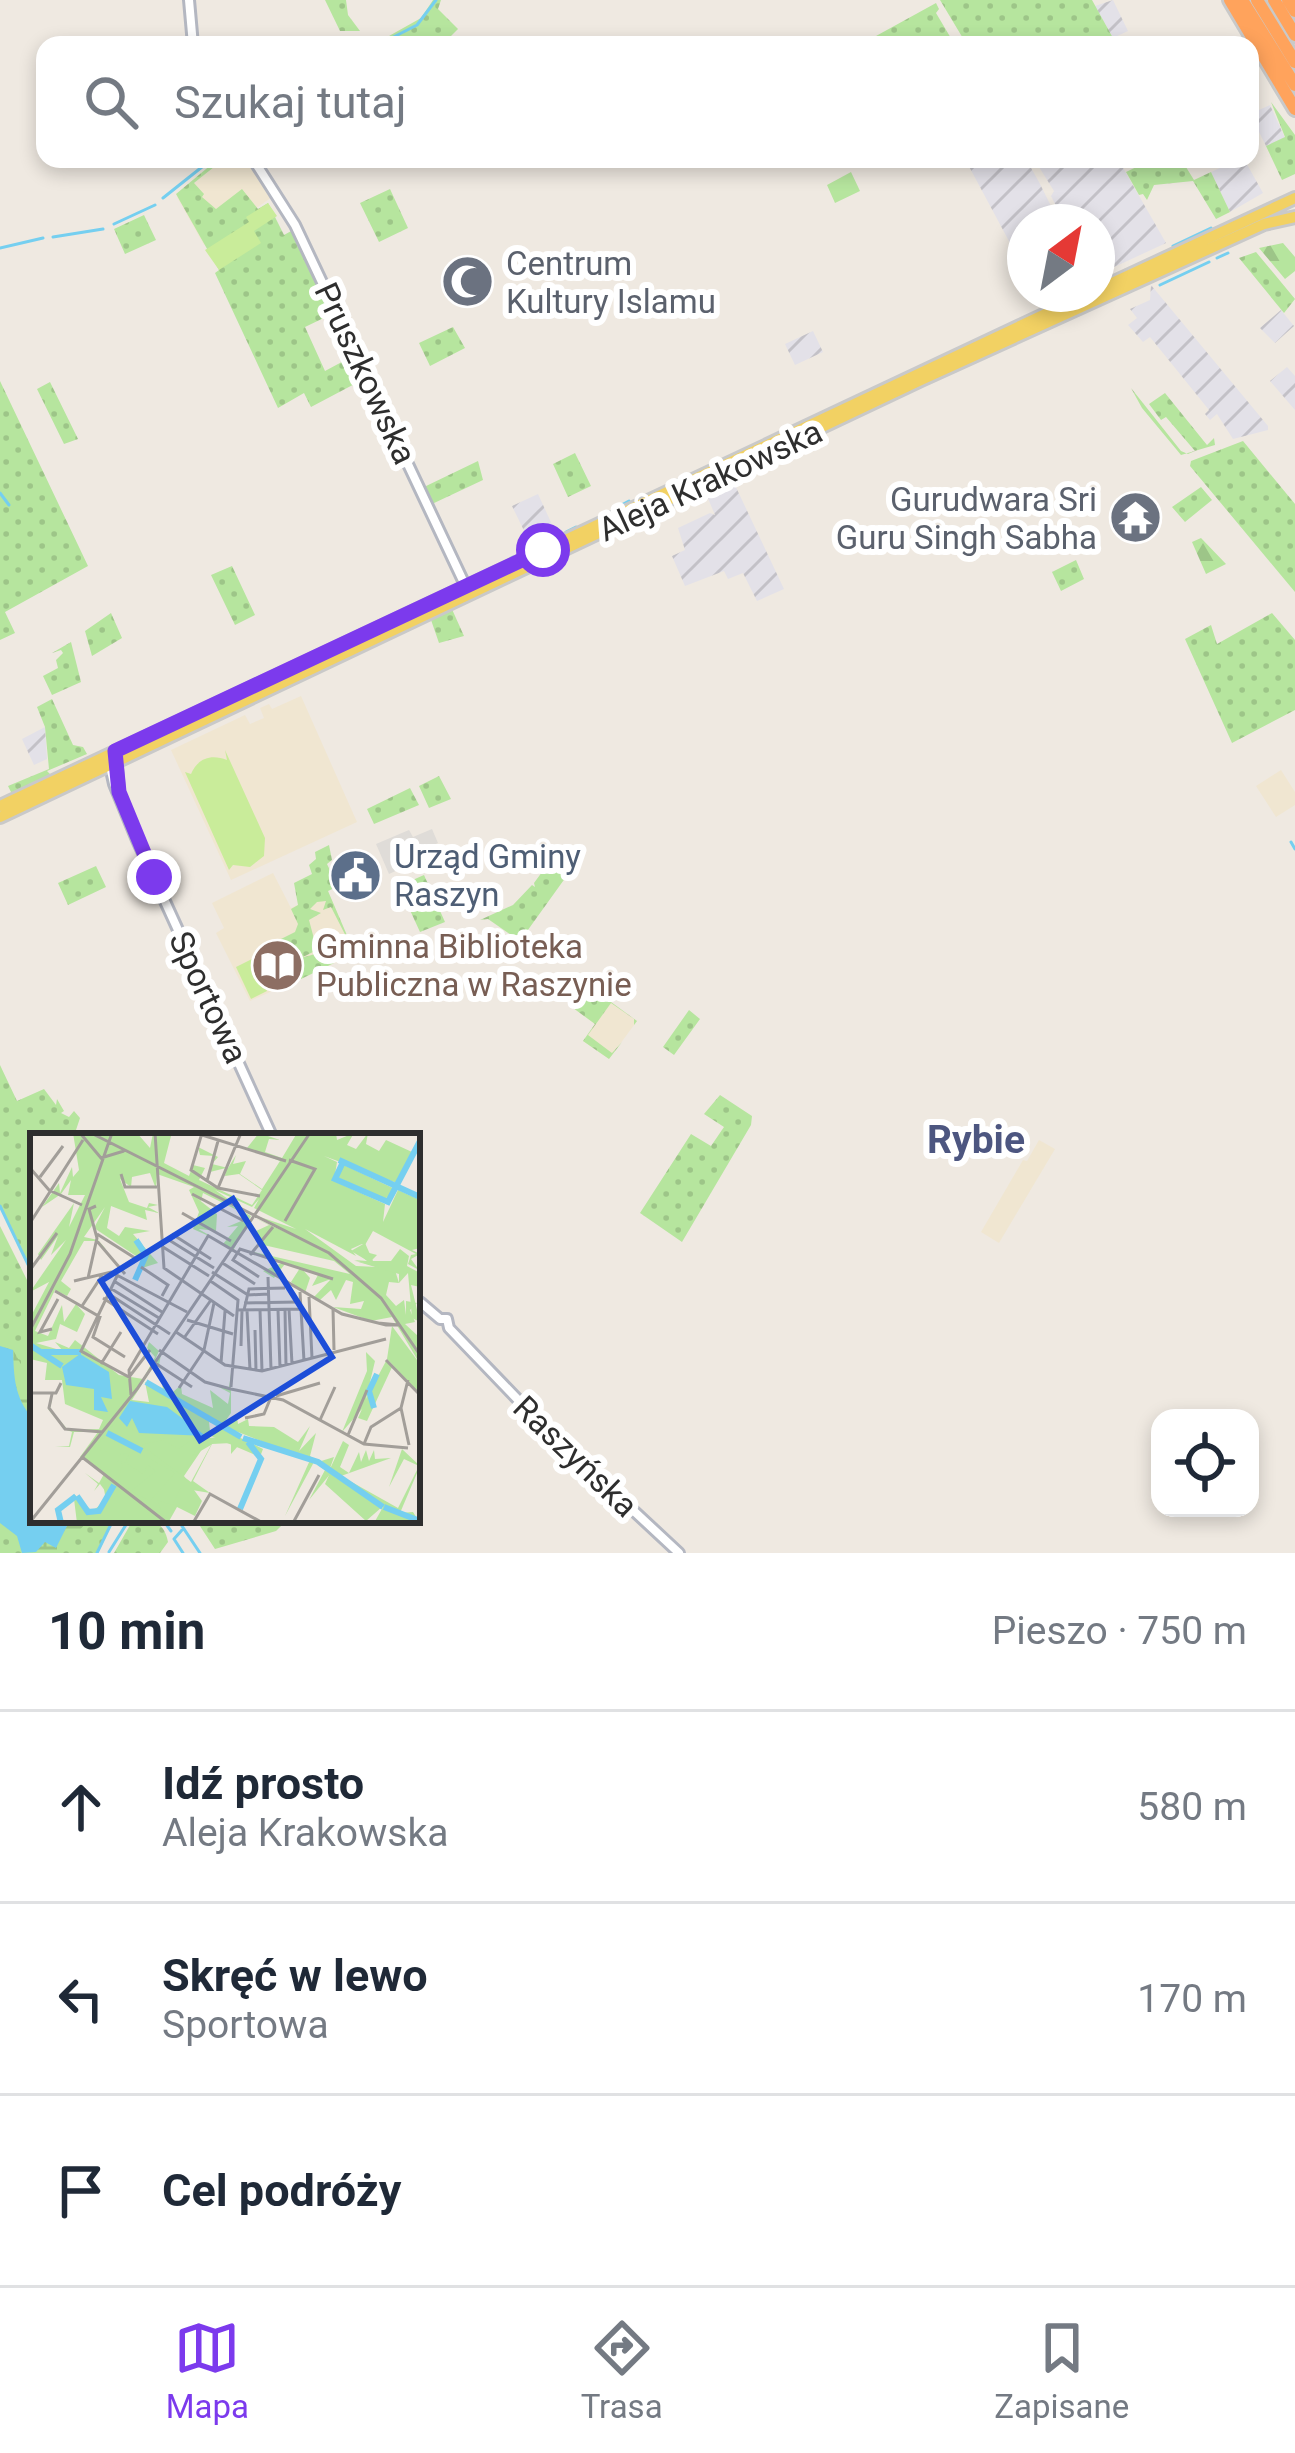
<!DOCTYPE html>
<html lang="pl">
<head>
<meta charset="utf-8">
<style>
  :root { --surface:#fff; --page:#f2f2f3; --text:#1f2937; --muted:#747a83; --line:#e0e1e3; --accent:#7c3aed }
  body { margin:0; font-family:Roboto,sans-serif; background:var(--page); color:var(--text) }
  .controls { position:absolute; right:36px; bottom:36px; display:grid; overflow:hidden; border-radius:24px; box-shadow:0 6px 18px #0003 }
  .controls button { width:108px; height:108px; display:grid; place-items:center; padding:0; border:0; border-bottom:3px solid var(--line); background:var(--surface); color:var(--text); font:60px sans-serif }
  .compass { position:absolute; left:1007px; top:204px; width:108px; height:108px; border-radius:50%; background:var(--surface); box-shadow:0 6px 18px #0003; rotate:32deg }
  .stop { position:absolute; width:36px; height:36px; margin:-27px; border:9px solid #7c3aed; border-radius:50%; background:#fff }
  .stop.end { background:#7c3aed; border-color:#fff; box-shadow:0 3px 12px #0008 }
  .list { margin:0; padding:0; list-style:none }
  h2 { display:flex; justify-content:space-between; align-items:center; height:156px; margin:0; padding:0 48px; font-size:51px }
  h2 small { font-size:39px; font-weight:400; color:var(--muted) }
  .list li { display:grid; grid-template-columns:78px 1fr auto; gap:36px; align-items:center; box-sizing:border-box; height:192px; padding:0 48px; border-top:3px solid var(--line) }
  .list b { display:block; font-size:45px; white-space:nowrap }
  .list p { margin:0; font-size:39px; white-space:nowrap; color:var(--muted) }
  .list em { font-size:39px; font-style:normal; color:var(--muted) }
  .icon { flex:none; width:66px; height:66px; fill:none; stroke:currentColor; stroke-width:2; stroke-linecap:round; stroke-linejoin:round }
  .map { position:relative; flex:none; width:1295px; height:1553px; overflow:hidden }
  .search { position:absolute; background:var(--surface); box-shadow:0 6px 18px #0003; left:36px; right:36px; top:36px; height:132px; display:flex; align-items:center; gap:30px; box-sizing:border-box; padding:0 42px; border-radius:24px; color:var(--muted); font-size:45px }
  .sheet { height:732px; background:var(--surface) }
  nav { display:flex; justify-content:space-around; align-items:center; box-sizing:border-box; height:168px; border-top:3px solid var(--line); background:var(--surface); font-size:33px; color:var(--muted) }
  nav a { display:grid; justify-items:center; gap:6px }
  nav .on { color:var(--accent) }
  .map>svg:first-child { display:block }
  .industrial { fill:url(#industrial-furrows) }
  .education { fill:#f0e6d1 }
  .grass { fill:url(#grass-dots) }
  .forest { fill:url(#forest-firs) }
  .wetland { fill:url(#wetland-marsh) }
  .pitch { fill:#c9ec9a }
  .plaza { fill:#dfdcd8 }
  .water { fill:#75cff0 }
  .lines { fill:none; stroke-linecap:round; stroke-linejoin:round }
  .stream { stroke:#75cff0; stroke-width:3 }
  .minor-casing { stroke:#b4b7c1; stroke-width:14 }
  .major-casing { stroke:#c9c9c9; stroke-width:16 }
  .highway-casing { stroke:#c9c9c9; stroke-width:18 }
  .minor { stroke:#fff; stroke-width:8 }
  .major { stroke:#f2d163; stroke-width:10 }
  .highway { stroke:#ffa35c; stroke-width:12 }
  .route { stroke:#7c3aed; stroke-width:15 }
  .labels { text-anchor:middle; stroke-width:12; stroke-linejoin:round; paint-order:stroke }
  .worship-label { font-size:33px; fill:#5b616d; stroke:#fff; text-anchor:start }
  .street-label { font-size:33px; fill:#2e2e2e; stroke:#fff }
  .service-label { font-size:33px; fill:#4e5e75; stroke:#fff; text-anchor:start }
  .education-label { font-size:33px; fill:#785e54; stroke:#fff; text-anchor:start }
  .quarter-label { font-size:39px; font-weight:bold; fill:#4d5680; stroke:#fff }
  .inset-river { fill:none; stroke:#75cff0; stroke-width:6 }
  .inset-road { fill:none; stroke:#a29e99; stroke-width:3 }
  .view { fill:#1d4ed8; fill-opacity:0.15; stroke:#1d4ed8; stroke-width:6 }
  .inset-edge { fill:none; stroke:#2e2e2e; stroke-width:6 }
</style>
</head>
<body>
<div class="map">
<svg width="1295" height="1553" viewBox="0 0 1295 1553">
  <defs>
    <pattern id="industrial-furrows" width="10" height="10" patternUnits="userSpaceOnUse" patternTransform="scale(3)"><rect width="10" height="10" fill="#e3e1e8"/><path d="M-1 1l2-2M0 10L10 0M9 11l2-2" fill="none" stroke="#c3c1c7"/></pattern>
    <pattern id="grass-dots" width="8" height="8" patternUnits="userSpaceOnUse" patternTransform="scale(3)"><rect width="8" height="8" fill="#b6e59e"/><path d="M2 2h.1M6 6h.1" fill="none" stroke="#9dc588" stroke-width="1.8" stroke-linecap="round"/></pattern>
    <pattern id="forest-firs" width="22" height="20" patternUnits="userSpaceOnUse" patternTransform="scale(3)"><rect width="22" height="20" fill="#b6e59e"/><path d="M5 1l3.5 6h-7zM16 11l3.5 6h-7z" fill="#9dc588"/></pattern>
    <pattern id="wetland-marsh" width="20" height="14" patternUnits="userSpaceOnUse" patternTransform="scale(3)"><rect width="20" height="14" fill="#b6e59e"/><path d="M1 5h8M5 5V1M11 12h8M15 12V8" fill="none" stroke="#9dc588"/></pattern>
  </defs>
  <rect width="100%" height="100%" fill="#efe9e1"/>
  <path class="industrial" d="M1113,0L1128,31L1113,38L1095,6Z
    M1270,105L1285,138L1266,146L1250,114Z
    M965,159H1026L1039,182L1059,222H1025V271Z
    M1034,159H1118L1166,243L1097,275V222H1064L1051,196L1054,191Z
    M1240,159H1244L1263,193L1230,212L1211,172Z
    M1151,285L1268,426V430L1233,439L1217,414L1210,420L1205,414L1209,410L1150,337L1143,342L1128,325L1137,318L1130,309L1150,300Z
    M1281,310L1294,326L1275,343L1260,328Z
    M813,331L823,352L795,365L785,344Z
    M1287,367L1295,376V410L1270,381Z
    M734,483L784,589L757,601L743,573L728,579L724,571L685,586L672,556L685,550L678,528L710,513L715,515L707,496Z
    M538,494L555,531L530,543L512,506Z
    M45,727L47,759L34,765L22,739Z"/>
  <path class="education" d="M224,159H246L272,197L204,245L177,197Z
    M301,696L357,822L231,880L171,750L245,715L250,724L264,718L260,708L269,704L272,709Z
    M1281,770L1295,792V805L1276,817L1256,786Z
    M273,873L291,908L328,891L355,954L250,1001L216,933L224,928L212,903Z
    M585,983L637,1021L609,1059L583,1041L595,1024L569,1005Z
    M1039,1140L1055,1149L999,1243L981,1232L1023,1160L1027,1161Z"/>
  <path class="grass" d="M325,0H346L348,15L360,31H340Z
    M433,0H441L438,9L458,29L442,45H373L421,18Z
    M940,0H1092L1113,38L1100,45H967Z
    M936,3L939,9L936,13L955,45H882L876,36Z
    M1271,102L1295,135V174L1282,180L1266,146L1285,137Z
    M218,159H224L194,183L204,194L202,197L216,209L242,189L258,209L268,203L284,235L293,230L334,317L330,315L305,327L325,371L351,357L336,321L364,379L311,407L304,393L278,408L215,273L219,270L176,194Z
    M1153,159H1181L1194,180L1211,172L1230,212L1216,219L1193,181L1154,185L1147,200L1143,194L1139,195L1126,172Z
    M390,189L408,228L379,242L360,203Z
    M144,215L156,240L125,254L114,229Z
    M1256,252L1295,299L1284,313L1239,258Z
    M453,327L465,348L430,366L419,343Z
    M0,381L88,566L5,612L15,633L0,640Z
    M50,382L78,439L64,444L37,389Z
    M1131,388L1181,451L1188,454L1195,451L1166,417L1161,420L1149,404L1165,393L1207,445L1214,438L1215,445L1181,455L1142,408Z
    M1243,441L1295,504V592L1190,466L1191,461Z
    M575,453L591,486L568,497L553,464Z
    M478,461L483,480L432,504L424,487Z
    M1201,487L1212,500L1185,522L1172,507Z
    M1076,560L1084,579L1061,591L1052,572Z
    M232,566L255,615L235,625L211,575Z
    M451,607L464,636L439,643L430,617Z
    M111,613L122,638L92,656L85,631Z
    M1272,613L1295,640V710L1232,743L1185,639L1211,625L1217,644Z
    M71,642L81,682L52,695L43,676L58,668L56,660L63,653L61,650L52,653Z
    M52,699L73,745L83,747L87,754L47,771L50,774L13,796L8,786L49,769L45,727L37,707Z
    M439,776L451,799L429,808L419,786Z
    M410,788L419,805L374,824L367,809Z
    M329,845L332,860L327,864L337,885H341L328,891L355,954L331,907L323,910L326,901L317,902L310,909L321,913L309,920L317,950L301,958L315,954L320,962L331,957L334,963L301,979L279,940L295,932L298,924L291,909L298,905L294,883L312,874L309,865L316,859L315,852Z
    M561,846L574,856L576,863L520,941L488,919L480,920L513,905L532,885L535,887L534,883Z
    M96,866L106,887L68,905L58,883Z
    M424,875L445,922L420,932L399,886Z
    M585,983L637,1021L634,1025V1019L611,1003L588,1035L612,1053L622,1042L609,1059L583,1041L595,1024L569,1005Z
    M689,1010L700,1019L674,1055L663,1047Z
    M0,1065L17,1101L44,1089L56,1105L57,1099L64,1111L61,1113L69,1117L74,1111L80,1118L74,1136H33V1274L0,1206Z
    M720,1095L752,1116L751,1125L682,1242L640,1213L691,1134L711,1146L724,1127L704,1114Z
    M0,1226L33,1292V1520H114L98,1553H0Z
    M133,1520C152,1520 164,1521 168,1542L160,1553H114Z
    M196,1520H287L276,1531L215,1549Z"/>
  <path class="forest" d="M851,172L860,191L835,203L827,185Z
    M1283,243L1295,257V271L1285,279L1259,248Z
    M1201,538L1226,564L1206,574L1192,542Z"/>
  <path class="wetland" d="M0,1335C21,1353 33,1391 33,1419C14,1397 14,1377 13,1350L0,1346Z
    M70,1520H89L58,1553H30L45,1541L56,1547Z"/>
  <path class="pitch" d="M268,203L277,216L254,231L261,243L219,270L205,250L249,222L246,217Z
    M225,750L265,838L264,856L250,867L233,865L229,870L185,772L191,774C198,758 211,754 227,760Z
    M252,959L267,991L251,999L236,967Z"/>
  <path class="plaza" d="M432,829L438,843L419,852L422,859L389,874L376,844L409,830L413,837Z"/>
  <path class="water" d="M0,1346L13,1350C14,1377 14,1397 33,1419V1520H70L56,1548L45,1542L36,1552L22,1553L17,1536L0,1523Z"/>
  <g class="lines">
    <path class="stream" d="M378,45L417,25L436,0
      M163,198L212,159
      M114,224L155,205
      M53,237L103,229
      M1173,246L1211,228
      M0,248L43,238
      M1217,258L1228,253
      M1160,285L1209,262
      M0,493L9,505
      M614,509L629,501
      M566,532L576,527
      M543,543L555,538
      M530,549L538,546
      M517,555L526,551
      M511,558L513,557
      M1291,842L1295,849
      M0,1206L33,1275
      M163,1520L171,1531
      M178,1520L200,1553
      M182,1530L174,1539L183,1553
      M109,1552L129,1520
      M97,1553L113,1520"/>
    <defs>
      <path id="minor" d="M189,0L193,45
        M253,159L295,225L466,587
        M116,758L119,790
        M109,761L114,784L137,840L272,1136
        M420,1302L440,1319H447L449,1328L549,1432L679,1553"/>
      <path id="major" d="M1097,290L1295,198
        M0,806L1088,294
        M0,817L921,380L1264,224L1295,217"/>
      <path id="highway" d="M1230,0L1295,109
        M1242,0L1295,85
        M1257,0L1295,62
        M1274,0L1295,35
        M1288,0L1295,11"/>
    </defs>
    <use href="#minor" class="minor-casing"/>
    <use href="#major" class="major-casing"/>
    <use href="#highway" class="highway-casing"/>
    <use href="#minor" class="minor"/>
    <use href="#major" class="major"/>
    <use href="#highway" class="highway"/>
  </g>
  <g class="lines">
    <path class="route" d="M154,877L119,792L115,751L543,550"/>
  </g>
  <defs>
    <symbol id="mosque-disc" viewBox="-11 -11 22 22"><circle r="9.5" fill="#6b7280" stroke="#fff"/><path d="M3.5-4.9A6 6 0 1 0 3.5 4.9A5 5 0 1 1 3.5-4.9Z" fill="#fff"/></symbol>
    <symbol id="temple-disc" viewBox="-11 -11 22 22"><circle r="9.5" fill="#6b7280" stroke="#fff"/><path d="M0-6L5-2H3V0L6.5 2.5H4V6H1.5V3h-3V6H-4V2.5H-6.5L-3 0V-2H-5Z" fill="#fff"/></symbol>
    <symbol id="civic-disc" viewBox="-11 -11 22 22"><circle r="9.5" fill="#5c6f8a" stroke="#fff"/><path d="M-.6-6.5H3V-4.5H.6V-3L4-1V1h2V6H-6V1h2V-1L-.6-3ZM-1.2 2.5V6h2.4V2.5Z" fill="#fff"/></symbol>
    <symbol id="library-disc" viewBox="-11 -11 22 22"><circle r="9.5" fill="#8d6e63" stroke="#fff"/><path d="M-6-4Q-3-5.5-.7-3.5V5Q-3 3-6 4ZM6-4Q3-5.5 .7-3.5V5Q3 3 6 4Z" fill="#fff"/></symbol>
  </defs>
  <g fill-rule="evenodd">
    <use href="#mosque-disc" x="438" y="252" width="59" height="59"/>
    <use href="#temple-disc" x="1106" y="488" width="59" height="59"/>
    <use href="#civic-disc" x="326" y="846" width="59" height="59"/>
    <use href="#library-disc" x="248" y="936" width="59" height="59"/>
  </g>
  <g class="labels">
    <g class="worship-label">
      <text x="506" y="275">Centrum<tspan x="506" dy="38">Kultury Islamu</tspan></text>
      <text x="1097" y="511" text-anchor="end">Gurudwara Sri<tspan x="1097" dy="38">Guru Singh Sabha</tspan></text>
    </g>
    <g class="street-label">
      <text transform="translate(366 373) rotate(65)" y="12">Pruszkowska</text>
      <text transform="translate(710 480) rotate(-25)" y="12">Aleja Krakowska</text>
      <text transform="translate(209 997) rotate(65)" y="12">Sportowa</text>
      <text transform="translate(576 1456) rotate(44)" y="12">Raszyńska</text>
    </g>
    <g class="service-label">
      <text x="394" y="868">Urząd Gminy<tspan x="394" dy="38">Raszyn</tspan></text>
    </g>
    <g class="education-label">
      <text x="316" y="958">Gminna Biblioteka<tspan x="316" dy="38">Publiczna w Raszynie</tspan></text>
    </g>
    <g class="quarter-label">
      <text x="976" y="1153">Rybie</text>
    </g>
  </g>
  <g transform="translate(30 1133)">
    <rect width="390" height="390" fill="#efe9e1"/>
    <path d="M43,0H107L120,15L123,0L141,3L134,30L159,43L163,32L175,35L169,47L222,72L232,57L209,41L195,43L196,35L180,39L184,23L170,22L168,14L188,24L182,31L198,35L206,22L203,31L216,28L210,41L232,56L250,28L217,15L229,0L250,7L239,6L235,19L252,25L267,0H306L307,7L324,0L317,12L326,16L338,0L336,11L349,18L356,7L382,19L367,50L294,23L307,29L304,48L355,71L353,89L368,57L390,67V115L382,117L390,121L381,126L389,137L378,131L381,122L386,121L343,98L335,112L267,90L332,111L321,116L326,123L275,96L326,133L347,134L324,127L337,128L330,122L332,118L347,122L340,129L364,134L369,150L359,149L356,162L366,173L374,167L376,182V168L387,170L380,177L385,189L375,191L388,203L390,231L362,184L341,188L303,174L331,176L334,168L320,171L323,149L316,147L306,167L301,157L290,167L284,164L301,146L282,153L288,142L273,137L280,145L275,160L261,149L270,135L255,131L244,145L233,138L252,130L211,116L320,141L304,128L229,111L224,99L239,92L223,84L264,103L230,84L266,96L224,75L229,66L222,74L185,57L211,75L169,55L221,83L203,118L193,111L208,93L197,94L216,86L207,77L173,60L171,68L163,62L187,81L186,98L169,96L170,97L179,102L181,104L163,96L169,79L159,57L164,54L127,41L126,56L120,40L102,44L101,54L90,46L99,69L117,75L119,70L128,72L118,74L129,80L115,77L117,87L81,73L77,95L89,103L95,94L120,98L103,101L128,130L112,135V127L64,95L75,74L54,104L68,107L76,116L67,109L64,120L66,108H54L31,148L41,156L37,163L25,157L5,198L18,203L32,172L34,189L46,171L55,181L47,199L30,191L26,206L6,210L33,218L25,209L39,215L45,207L89,242L113,246L125,224L117,215L119,209L129,218L125,227L131,221L129,233L125,231L102,267L119,269L115,249L134,260L132,252L143,259L151,252L152,261L183,275L180,257L198,271L200,260L187,253L199,254L201,241V280L192,293L179,289L180,298L188,294L233,316L230,324L181,303L154,343L172,368L165,383L147,374L138,390H47L44,366L61,381L79,363L70,351L64,358L68,351L55,340L69,350L74,341L50,324L68,299H44L40,314L25,313H39L42,299L34,296L18,276L22,266L20,276L38,297L69,296L73,287L35,271L32,247H15L17,230L0,226V185L19,149L0,159L36,107L21,122L28,103L11,127L8,121L44,70L39,94L55,62H38L41,47L31,61L12,74L29,50L30,60L42,34L43,44L49,37ZM314,32L365,56L362,61L355,66L307,44ZM336,219L345,228L336,266L356,228L363,232L337,288L328,285L332,276L312,299L337,238ZM207,284L208,291L218,286L219,293L244,294L268,309L280,293L269,318L286,300L280,323L288,329L304,324L299,338L313,308L319,312L310,334L319,340L329,319L331,329L336,317L339,328L344,317L345,326L361,325L311,343L368,375L389,333L374,326L359,354L372,316L390,333L370,380L383,379L390,390H344L353,374L301,340L279,367L295,337L284,329L255,383L280,327L195,294Z" fill="#b6e59e"/>
    <path d="M335,110L343,128H361L370,116L379,123L377,133L390,140V154L381,152L390,189L382,185L378,140L369,150V141L325,128L343,131L321,118ZM86,288L78,299L97,308V292L114,304L161,307L149,316L132,307L111,312L161,349L181,312L162,323L173,306L187,304L208,313L201,321V310L182,311L163,348L180,360L150,355L143,372L127,367L136,390L90,348L70,379L58,380L43,366L29,376L30,390L26,377L45,362L62,378L76,368L73,350L88,345L93,332L86,327L95,330L100,319L90,322L92,312L75,303L68,312L77,319L64,315ZM104,317L145,340L120,368L101,358L126,338L118,332L113,341L97,331Z" fill="#b6e59e" fill-rule="evenodd"/>
    <path d="M300,340L305,344L352,374L336,388L295,351Z" fill="#b6e59e"/>
    <path d="M362,193L390,231V261L357,226Z" fill="#b6e59e"/>
    <path d="M50,221L79,239L82,266L71,264L78,279L64,277V256L36,252L32,234ZM100,268L137,274L176,303L109,300L102,285L97,294L89,285Z" fill="#75cff0"/>
    <path class="inset-river" d="M309,27L390,64M313,29L305,46L358,69L390,8M105,147L116,122L106,107M0,212L32,233M11,219H51M116,249L211,304M344,275L339,258L347,241M77,300L112,318M213,305L288,329L353,374M47,363L58,379L69,378L84,352M354,374L390,388M210,376L231,326L218,309M31,390L28,377L46,363"/>
    <path class="inset-road" d="M50,0L71,25L94,18M61,0L299,120L351,165L390,222M125,0L134,135L204,183M172,0L161,37L188,55L230,63M172,2L256,28M0,35L19,57L52,72M91,41L95,54H127M10,44L33,13M177,48L188,8M188,55L211,0M162,61L214,88M152,80L201,108M255,88L285,36L259,27M0,90L53,7M67,101L108,127M142,101L181,126M177,102L312,181L356,192H369L348,190M66,107L95,141M139,107L184,135M133,114L179,143M220,122L243,94M191,129L225,151M111,134L138,152L132,163M0,137L27,100M182,139L218,162L239,161M88,141L51,218L99,244L120,217M229,144L203,127L210,116L303,146M238,144L241,237M58,145L67,105L59,76L66,73M179,147L208,167L201,254M44,148L81,139L157,179M84,148L132,179M80,155L129,185M25,158L70,184L63,204L95,224M270,159L274,228M82,163L140,201M279,164L282,225M73,165L128,201M214,170L268,169M52,173L73,141M255,176L256,233M259,176L262,231M303,176L304,217M206,177L270,176M214,177L219,156L255,155M217,177L220,237M230,177L232,238M248,177L250,235M157,187L203,201M22,196L10,199L28,166M0,197L40,121L82,0M225,197L226,238M146,199L195,232L232,238L356,206M154,205L181,167M211,213L212,177M129,217L175,249L201,256M174,217L184,170M356,227L390,262M125,230L162,254M191,230L195,178M71,231L91,199M378,247L371,275L379,312M149,255L173,219M201,256L253,267L334,311L378,315M0,260H26L31,250M22,261L19,275L35,296L73,299M101,262L99,237L178,103M246,263L290,250M215,285L234,281L241,264M290,287L305,254M318,302L337,257M334,311L341,294L371,275M52,324L137,390M0,389L107,256L280,0M163,390L180,361L233,390M263,390L289,342"/>
    <path class="view" d="M203,66L302,224L170,307L71,148Z"/>
    <rect width="390" height="390" class="inset-edge"/>
  </g>
</svg>
<div class="controls">
<button><svg class="icon" aria-label="locate" viewBox="0 0 24 24"><circle cx="12" cy="12" r="6"/><path d="M12 2v4M12 18v4M2 12h4M18 12h4"/></svg></button>
</div>
<svg class="compass" viewBox="-18 -18 36 36"><path d="M0-13l5 13h-10z" fill="#e53935"/><path d="M0 13l5-13h-10z" fill="#747a83"/></svg>
<div class="stop" style="left:543px;top:550px"></div>
<div class="stop end" style="left:154px;top:877px"></div>
<div class="search"><svg class="icon" aria-label="search" viewBox="0 0 24 24"><circle cx="10" cy="10" r="6"/><path d="M15 15l6 6"/></svg>Szukaj tutaj</div>
</div>
<section class="sheet">
<h2>10 min<small>Pieszo · 750 m</small></h2>
<ul class="list">
<li><svg class="icon" aria-label="ahead" viewBox="0 0 24 24"><path d="M12 20V5M6 11l6-6 6 6"/></svg><div><b>Idź prosto</b><p>Aleja Krakowska</p></div><em>580 m</em></li>
<li><svg class="icon" aria-label="left" viewBox="0 0 24 24"><path d="M17 20v-9H6M10 6l-5 5 5 5"/></svg><div><b>Skręć w lewo</b><p>Sportowa</p></div><em>170 m</em></li>
<li><svg class="icon" aria-label="arrive" viewBox="0 0 24 24"><path d="M6 21V4h12l-3 4 3 4H6"/></svg><div><b>Cel podróży</b></div></li>
</ul>
</section>
<nav>
<a class="on"><svg class="icon" aria-label="map" viewBox="0 0 24 24"><path d="M3 6l6-2 6 2 6-2v14l-6 2-6-2-6 2zM9 4v14M15 6v14"/></svg>Mapa</a>
<a><svg class="icon" aria-label="directions" viewBox="0 0 24 24"><path d="M12 3l9 9-9 9-9-9zM9 14v-3h6M13 9l2 2-2 2"/></svg>Trasa</a>
<a><svg class="icon" aria-label="saved" viewBox="0 0 24 24"><path d="M7 4h10v16l-5-4-5 4z"/></svg>Zapisane</a>
</nav>
</body>
</html>
